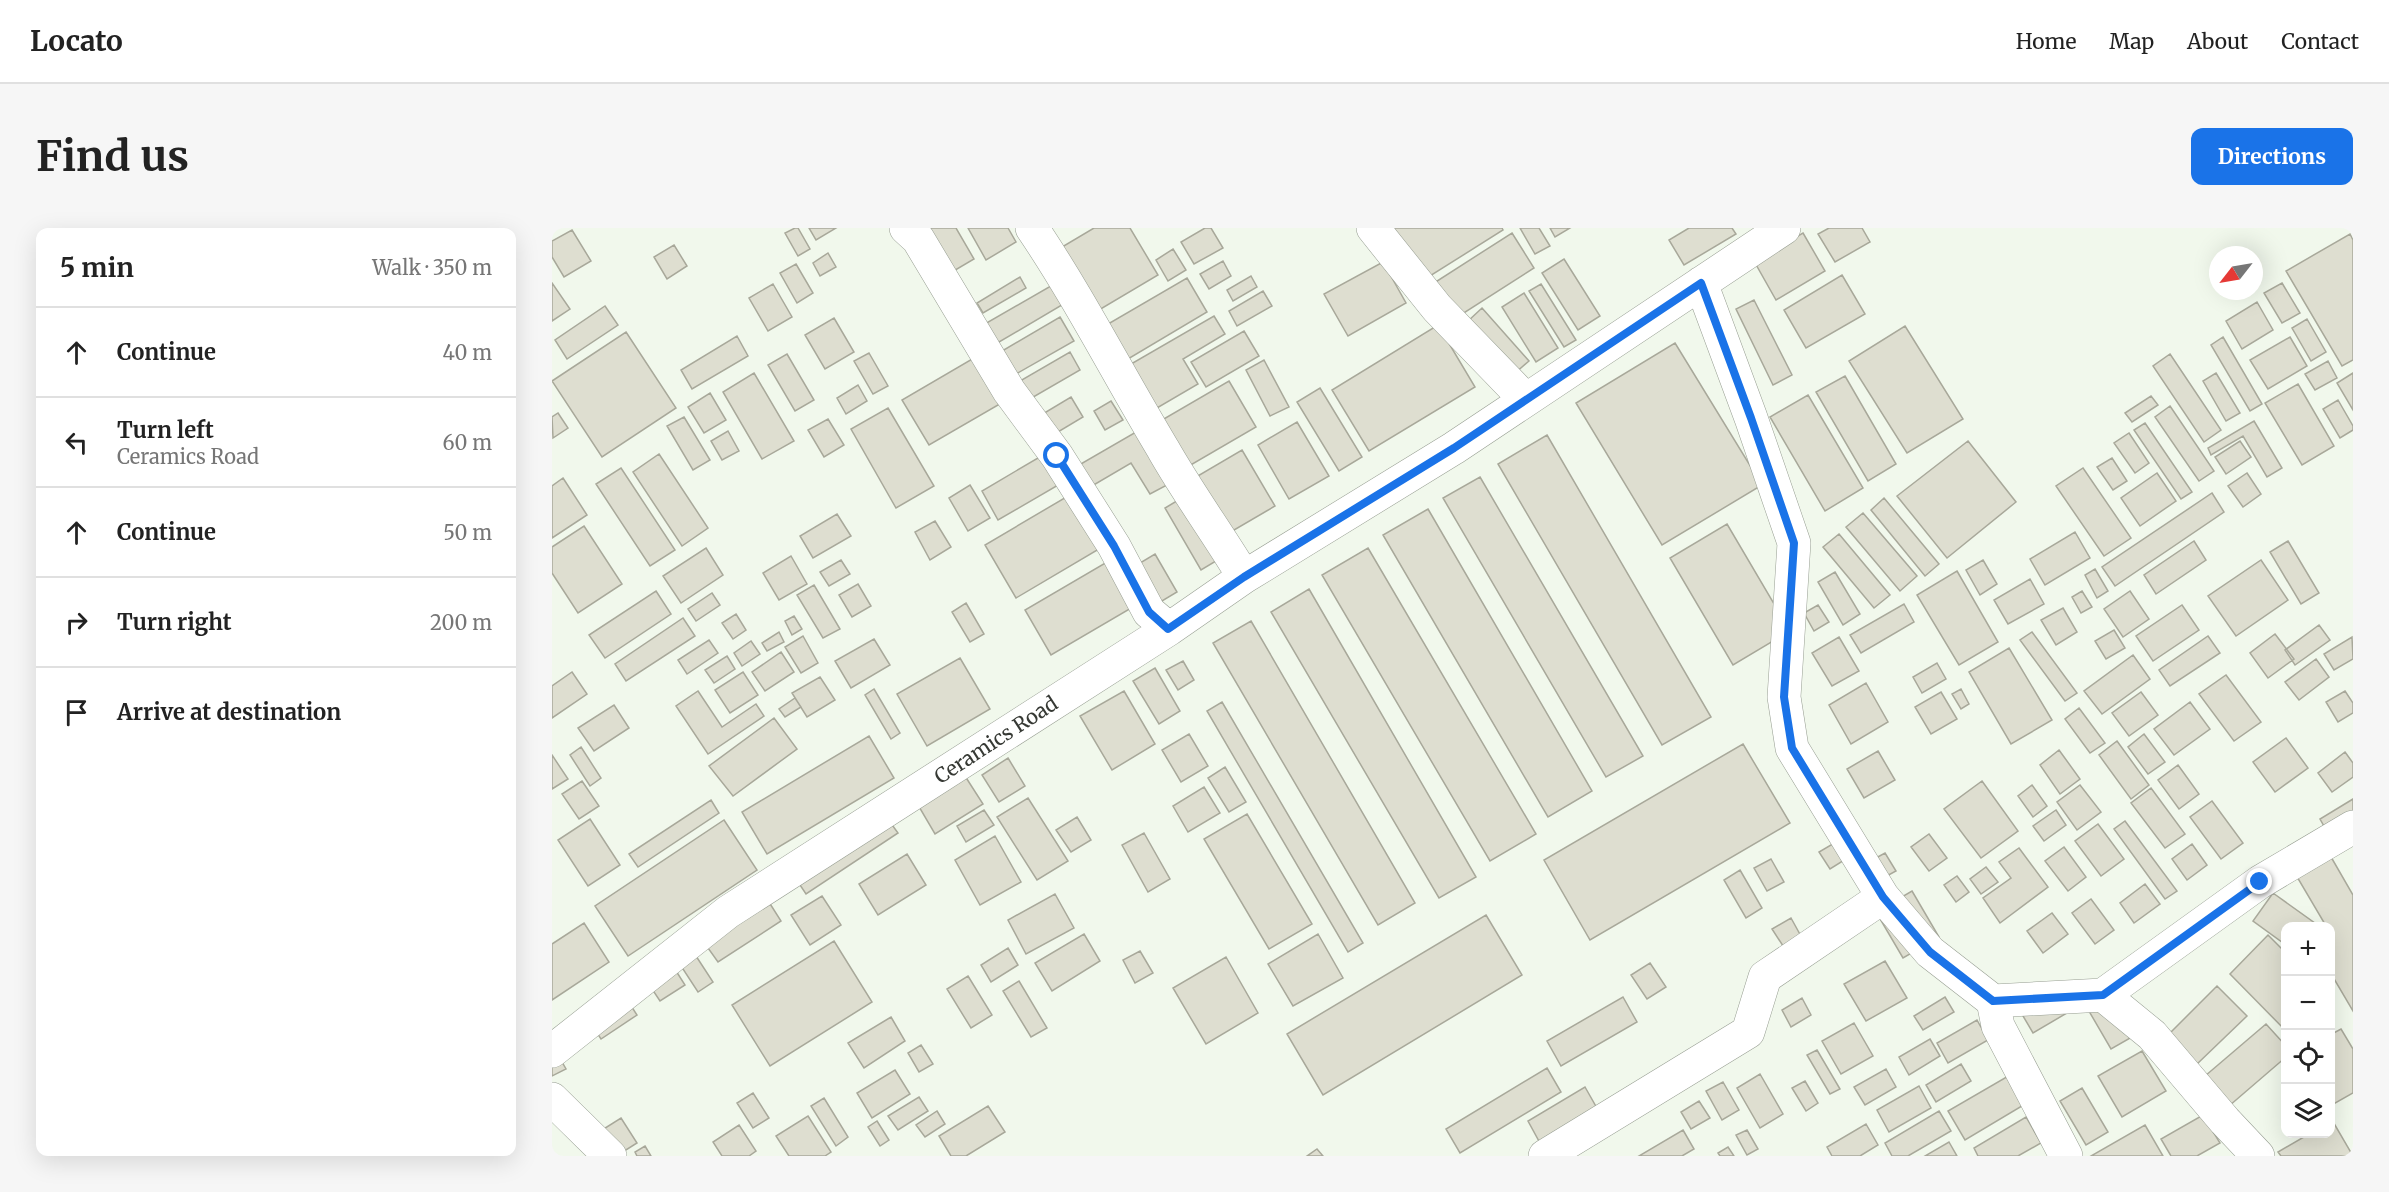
<!DOCTYPE html>
<html lang="en">
<head>
<meta charset="utf-8">
<style>
  :root { --surface:#fff; --page:#f6f6f6; --text:#222; --muted:#767676; --line:#e0e0e0; --accent:#1a73e8 }
  body { margin:0; font-family:Merriweather,serif; background:var(--page); color:var(--text) }
  .controls { position:absolute; right:18px; bottom:18px; display:grid; overflow:hidden; border-radius:12px; box-shadow:0 6px 24px #0002 }
  .controls button { width:54px; height:54px; display:grid; place-items:center; padding:0; border:0; border-bottom:2px solid var(--line); background:var(--surface); color:var(--text); font:30px sans-serif }
  .compass { position:absolute; left:1657px; top:18px; width:54px; height:54px; border-radius:50%; background:var(--surface); box-shadow:0 6px 24px #0002; rotate:239deg }
  .stop { position:absolute; width:18px; height:18px; margin:-14px; border:4px solid #1a73e8; border-radius:50%; background:#fff }
  .stop.end { background:#1a73e8; border-color:#fff; box-shadow:0 2px 6px #0008 }
  .list { margin:0; padding:0; list-style:none }
  h2 { display:flex; justify-content:space-between; align-items:center; height:78px; margin:0; padding:0 24px; font-size:26px }
  h2 small { font-size:20px; font-weight:400; color:var(--muted) }
  .list li { display:grid; grid-template-columns:39px 1fr auto; gap:18px; align-items:center; box-sizing:border-box; height:90px; padding:0 24px; border-top:2px solid var(--line) }
  .list b { display:block; font-size:22px; white-space:nowrap }
  .list p { margin:0; font-size:20px; white-space:nowrap; color:var(--muted) }
  .list em { font-size:20px; font-style:normal; color:var(--muted) }
  .icon { flex:none; width:33px; height:33px; fill:none; stroke:currentColor; stroke-width:2; stroke-linecap:round; stroke-linejoin:round }
  .map { position:relative; flex:none; width:1801px; height:928px; overflow:hidden; border-radius:12px }
  header { display:flex; align-items:center; gap:36px; box-sizing:border-box; height:84px; padding:0 30px; background:var(--surface); border-bottom:2px solid var(--line) }
  header strong { font-size:28px }
  nav { display:flex; gap:33px; margin-inline-start:auto; font-size:21px }
  .intro { display:flex; align-items:center; justify-content:space-between; box-sizing:border-box; height:144px; padding:0 36px }
  h1 { margin:0; font-size:42px }
  .button { padding:15px 27px; border-radius:12px; background:var(--accent); color:#fff; font-size:21px; font-weight:700 }
  main { display:flex; gap:36px; padding:0 36px }
  aside { flex:1; background:var(--surface); border-radius:12px; box-shadow:0 6px 24px #0002 }
  .map>svg:first-child { display:block }
  .building { fill:#deded0; stroke:#a8a89a; stroke-width:1.5 }
  .lines { fill:none; stroke-linecap:round; stroke-linejoin:round }
  .minor-casing { stroke:#979e92; stroke-width:34 }
  .minor { stroke:#fff; stroke-width:33 }
  .route { stroke:#1a73e8; stroke-width:8 }
  .labels { text-anchor:middle; stroke-width:6; stroke-linejoin:round; paint-order:stroke }
  .street-label { font-size:20px; fill:#363934; stroke:#fff }
</style>
</head>
<body>
<header>
<strong>Locato</strong>
<nav><a>Home</a><a>Map</a><a>About</a><a>Contact</a></nav>
</header>
<div class="intro"><h1>Find us</h1><a class="button">Directions</a></div>
<main>
<aside>
<h2>5 min<small>Walk · 350 m</small></h2>
<ul class="list">
<li><svg class="icon" aria-label="ahead" viewBox="0 0 24 24"><path d="M12 20V5M6 11l6-6 6 6"/></svg><div><b>Continue</b></div><em>40 m</em></li>
<li><svg class="icon" aria-label="left" viewBox="0 0 24 24"><path d="M17 20v-9H6M10 6l-5 5 5 5"/></svg><div><b>Turn left</b><p>Ceramics Road</p></div><em>60 m</em></li>
<li><svg class="icon" aria-label="ahead" viewBox="0 0 24 24"><path d="M12 20V5M6 11l6-6 6 6"/></svg><div><b>Continue</b></div><em>50 m</em></li>
<li><svg class="icon" aria-label="right" viewBox="0 0 24 24"><path d="M7 20v-9h11M14 6l5 5-5 5"/></svg><div><b>Turn right</b></div><em>200 m</em></li>
<li><svg class="icon" aria-label="arrive" viewBox="0 0 24 24"><path d="M6 21V4h12l-3 4 3 4H6"/></svg><div><b>Arrive at destination</b></div></li>
</ul>
</aside>
<div class="map">
<svg width="1801" height="928" viewBox="0 0 1801 928">
  <rect width="100%" height="100%" fill="#f1f8ec"/>
  <path class="building" d="M243,0H246L258,21L246,28L233,5Z
    M257,0H284L264,12Z
    M374,0H404L422,31L400,44Z
    M416,0H456L464,14L434,32Z
    M542,0H578L606,47L547,82L510,19Z
    M653,0H659L671,20L642,36L629,14Z
    M841,0H950L951,2L870,53Z
    M968,0H987L998,18L983,26Z
    M998,0H1018L1003,9Z
    M1137,0H1180L1184,6L1132,37L1117,12Z
    M1277,0H1310L1318,14L1283,34L1266,6Z
    M20,2L39,33L12,49L0,29V13Z
    M960,5L982,40L904,90L882,55Z
    M1251,5L1273,43L1224,72L1202,33Z
    M1798,6L1801,12V132L1790,138L1734,43Z
    M122,17L135,38L115,51L102,29Z
    M621,21L634,42L616,53L604,32Z
    M276,25L284,39L268,48L261,35Z
    M1012,31L1048,88L1026,102L990,45Z
    M671,33L679,48L657,61L648,46Z
    M831,34L854,75L796,108L772,66Z
    M244,36L261,65L245,75L228,45Z
    M1290,47L1313,86L1254,120L1232,82Z
    M699,48L705,59L681,73L675,62Z
    M468,49L474,60L431,85L425,75Z
    M635,50L655,84L576,131L556,96Z
    M0,55L18,81L0,93Z
    M504,55L515,74L442,117L431,97Z
    M1730,55L1748,85L1730,95L1712,65Z
    M221,56L240,89L216,103L197,70Z
    M989,56L1024,112L1012,119L977,63Z
    M711,63L720,78L685,98L677,83Z
    M972,65L1006,120L984,134L950,79Z
    M1202,72L1240,147L1221,157L1184,81Z
    M1705,74L1721,102L1690,121L1674,93Z
    M53,78L66,97L15,131L3,112Z
    M930,80L977,133L962,146L915,94Z
    M662,88L673,106L631,131L646,156L605,180L579,136Z
    M508,89L522,113L464,146L450,123Z
    M282,90L302,124L273,141L253,107Z
    M1755,91L1774,124L1759,133L1740,100Z
    M886,97L923,159L817,223L780,162Z
    M1353,98L1411,191L1355,225L1297,133Z
    M692,103L707,128L654,159L639,134Z
    M74,104L124,180L50,229L0,153Z
    M185,108L196,128L140,161L129,142Z
    M1671,109L1710,176L1698,183L1659,117Z
    M1738,109L1755,138L1716,161L1698,132Z
    M1123,115L1210,257L1110,317L1024,175Z
    M518,124L528,142L471,175L461,157Z
    M317,125L336,158L321,166L302,133Z
    M235,126L262,172L243,183L216,137Z
    M1618,126L1669,202L1652,214L1601,138Z
    M427,127L453,173L377,217L350,172Z
    M712,132L737,179L718,188L694,142Z
    M1776,133L1785,150L1763,162L1753,146Z
    M202,145L242,213L210,231L171,164Z
    M1664,145L1688,185L1674,193L1651,153Z
    M1801,145V182L1785,155Z
    M1293,148L1344,236L1316,253L1264,164Z
    M677,153L704,199L637,238L610,192Z
    M1746,156L1782,218L1750,237L1713,175Z
    M306,157L315,173L294,186L285,170Z
    M768,160L810,229L787,243L745,174Z
    M158,165L174,192L152,205L136,179Z
    M1256,167L1311,260L1273,283L1218,189Z
    M1599,168L1606,177L1580,194L1573,185Z
    M519,169L531,189L501,207L489,187Z
    M1786,172L1801,198V202L1788,210L1771,181Z
    M559,173L571,192L553,202L542,183Z
    M1618,178L1662,243L1647,253L1603,189Z
    M336,180L382,258L344,280L299,201Z
    M6,185L16,200L1,210L0,189Z
    M132,189L158,232L141,242L115,198Z
    M276,191L292,217L272,229L256,202Z
    M1702,193L1730,240L1715,249L1691,208L1659,227L1656,220Z
    M745,194L777,248L737,271L706,217Z
    M1593,195L1640,264L1629,271L1582,202Z
    M176,203L187,223L170,232L159,213Z
    M584,204L615,257L598,266L579,235L540,258L527,237Z
    M1577,205L1597,235L1583,245L1562,215Z
    M995,207L1159,489L1110,517L946,236Z
    M1416,213L1464,274L1395,330L1345,268Z
    M1688,213L1699,229L1674,246L1663,229Z
    M690,222L723,278L677,305L644,249Z
    M107,226L156,300L130,318L81,244Z
    M491,227L508,256L446,292L430,263Z
    M1560,230L1575,253L1561,262L1545,239Z
    M69,240L123,322L98,338L44,256Z
    M1531,240L1579,310L1552,328L1504,258Z
    M1605,245L1624,273L1588,298L1569,270Z
    M1695,245L1709,266L1691,279L1676,258Z
    M928,249L1091,528L1054,549L891,270Z
    M11,250L35,287L0,310V258Z
    M418,257L438,290L416,303L397,270Z
    M1660,265L1672,284L1563,358L1550,339Z
    M516,268L547,321L464,370L433,317Z
    M633,268L669,330L649,342L613,280Z
    M1332,270L1387,336L1373,348L1319,282Z
    M876,281L1040,563L996,589L831,307Z
    M1311,285L1365,348L1348,363L1294,299Z
    M285,286L299,308L261,330L248,308Z
    M383,293L399,319L378,332L363,304Z
    M1175,296L1238,403L1181,437L1118,330Z
    M32,298L70,356L26,385L0,345V319Z
    M1523,304L1538,330L1493,357L1478,331Z
    M1287,306L1338,367L1322,380L1271,319Z
    M1642,313L1654,332L1604,366L1592,347Z
    M1736,313L1767,365L1749,376L1718,324Z
    M154,320L171,347L129,375L111,348Z
    M816,320L984,606L938,633L770,347Z
    M603,326L625,364L605,376L583,338Z
    M239,328L255,356L227,372L211,345Z
    M289,332L298,346L277,358L268,344Z
    M1431,332L1445,356L1428,367L1414,342Z
    M1709,332L1736,372L1684,408L1656,368Z
    M555,334L581,379L499,427L473,382Z
    M1543,341L1556,363L1545,370L1533,347Z
    M1405,343L1446,414L1407,437L1365,367Z
    M1283,344L1308,386L1291,397L1266,354Z
    M1478,351L1492,376L1456,396L1442,372Z
    M306,356L319,378L300,389L287,367Z
    M262,357L288,401L271,410L245,367Z
    M757,361L924,649L887,670L719,384Z
    M104,363L119,386L53,430L37,407Z
    M1530,363L1540,379L1529,385L1520,369Z
    M1578,363L1597,391L1571,409L1552,381Z
    M160,365L168,377L144,393L136,381Z
    M414,375L432,406L418,414L400,384Z
    M1352,376L1362,394L1309,425L1298,407Z
    M1266,377L1277,394L1262,403L1252,385Z
    M1630,377L1647,402L1601,433L1584,408Z
    M1511,380L1525,404L1504,417L1489,392Z
    M184,386L194,402L181,411L170,395Z
    M242,388L250,401L240,407L233,393Z
    M131,390L143,408L74,453L63,436Z
    M699,393L863,675L826,697L661,415Z
    M1767,397L1778,412L1743,437L1733,422Z
    M1562,402L1573,420L1554,431L1543,413Z
    M227,404L232,414L215,423L210,415Z
    M1480,404L1525,465L1513,473L1468,412Z
    M1723,406L1742,431L1716,450L1698,425Z
    M251,408L266,435L249,445L233,419Z
    M1656,408L1668,425L1618,458L1607,442Z
    M1287,409L1307,443L1280,458L1260,425Z
    M1800,409L1801,431L1782,442L1772,426Z
    M322,411L338,437L299,460L283,433Z
    M157,412L166,425L135,446L126,432Z
    M199,413L208,426L190,438L182,425Z
    M1457,420L1500,492L1459,516L1417,444Z
    M229,424L242,444L213,463L200,444Z
    M1581,427L1598,451L1550,486L1532,463Z
    M175,428L183,441L162,455L153,442Z
    M408,430L438,481L375,518L345,466Z
    M1764,431L1777,449L1747,472L1733,454Z
    M631,433L642,452L626,462L614,442Z
    M1385,435L1394,451L1370,465L1361,449Z
    M603,440L628,483L607,496L581,453Z
    M20,444L35,466L0,490V458Z
    M191,444L206,467L178,485L163,462Z
    M1674,447L1709,494L1682,513L1647,466Z
    M268,449L283,472L255,489L240,465Z
    M1314,455L1336,494L1299,516L1277,477Z
    M322,461L348,505L339,511L313,467Z
    M1409,461L1417,476L1409,481L1400,466Z
    M146,463L170,499L204,476L212,488L156,526L124,478Z
    M572,463L603,516L560,542L528,488Z
    M1793,463L1801,475V485L1786,494L1774,474Z
    M1389,464L1405,491L1379,506L1363,479Z
    M1589,464L1606,487L1577,508L1560,485Z
    M243,470L249,479L233,489L227,481Z
    M670,474L811,715L796,724L655,483Z
    M1638,474L1658,501L1622,527L1602,501Z
    M62,477L77,500L42,523L26,500Z
    M1527,480L1553,515L1538,525L1513,491Z
    M222,490L245,521L181,568L157,538Z
    M637,506L656,538L629,554L610,522Z
    M1592,506L1613,534L1596,546L1576,519Z
    M317,508L342,550L215,626L190,584Z
    M1734,510L1756,540L1723,564L1701,534Z
    M1565,513L1597,557L1579,571L1547,527Z
    M1191,516L1238,595L1038,712L992,632Z
    M29,519L49,550L38,558L18,527Z
    M1507,522L1528,551L1508,566L1488,537Z
    M1326,523L1343,552L1312,570L1295,541Z
    M1793,524L1801,535V549L1780,564L1766,545Z
    M0,527L16,551L0,561Z
    M456,530L473,558L447,574L430,547Z
    M1626,537L1647,566L1627,581L1606,552Z
    M673,539L694,574L677,584L656,550Z
    M413,548L431,576L383,606L366,577Z
    M30,553L47,578L27,591L10,566Z
    M1430,553L1466,603L1429,630L1392,581Z
    M1480,557L1495,578L1481,589L1466,568Z
    M1528,557L1549,584L1525,602L1505,574Z
    M652,559L668,585L636,604L621,578Z
    M1599,560L1633,606L1613,620L1579,575Z
    M476,570L516,633L485,652L445,589Z
    M1801,571V593L1777,607L1768,591Z
    M159,572L167,585L86,639L77,626Z
    M1660,573L1691,615L1669,631L1638,589Z
    M432,582L442,597L414,614L405,598Z
    M1504,582L1514,597L1492,613L1481,598Z
    M695,586L760,696L717,721L652,611Z
    M525,589L539,612L519,624L504,602Z
    M38,591L68,637L36,658L6,612Z
    M172,592L205,642L76,728L43,678Z
    M1573,593L1625,663L1613,671L1562,601Z
    M338,594L346,605L254,666L246,654Z
    M1546,596L1572,631L1549,648L1523,613Z
    M592,605L618,651L596,664L570,617Z
    M1377,606L1395,630L1377,643L1359,619Z
    M443,608L469,654L428,677L403,632Z
    M1284,614L1294,631L1278,641L1267,624Z
    M1640,616L1655,637L1635,652L1620,631Z
    M1512,619L1534,649L1516,663L1493,633Z
    M1467,620L1496,659L1448,695L1431,670L1459,650L1447,634Z
    M1775,622L1801,667V783L1778,744V715L1782,713L1778,707V698H1774L1741,642Z
    M1333,625L1344,643L1333,649L1322,631Z
    M355,626L374,657L326,687L307,656Z
    M1219,631L1232,654L1215,663L1202,640Z
    M1434,639L1446,654L1429,666L1418,651Z
    M1188,642L1210,680L1194,690L1172,652Z
    M1405,648L1417,664L1404,674L1392,657Z
    M1593,656L1608,676L1582,695L1568,675Z
    M1360,663L1387,709L1351,730L1324,684Z
    M1721,665L1767,698H1734V717L1701,693Z
    M503,666L522,700L474,726L456,692Z
    M270,668L289,697L258,717L239,687Z
    M215,671L229,693L166,734L151,713Z
    M1539,671L1562,702L1543,716L1520,685Z
    M1500,685L1516,706L1491,725L1475,703Z
    M934,687L970,747L771,867L735,806Z
    M1239,690L1250,710L1233,721L1220,701Z
    M32,695L57,734L0,772V716Z
    M532,706L548,733L500,763L483,735Z
    M766,706L791,750L741,778L716,736Z
    M1716,707L1734,725V803L1678,746Z
    M282,713L320,774L218,838L180,777Z
    M456,720L466,737L439,754L429,737Z
    M588,723L601,745L583,755L571,732Z
    M144,728L161,754L146,764L129,738Z
    M674,729L706,785L654,816L621,760Z
    M1333,733L1355,770L1314,793L1292,756Z
    M119,735L133,757L108,773L94,752Z
    M1098,735L1114,759L1095,771L1079,747Z
    M416,748L440,787L419,800L395,761Z
    M467,753L495,800L479,809L451,763Z
    M1665,758L1695,788L1644,837L1615,808Z
    M1556,766L1580,809L1559,821L1534,778Z
    M1071,769L1085,794L1009,838L995,813Z
    M1393,769L1402,784L1371,802L1362,788Z
    M74,770L85,787L49,811L37,793Z
    M1250,770L1259,787L1239,799L1230,782Z
    M1464,776L1520,782L1481,805Z
    M339,789L353,813L312,840L296,815Z
    M1425,792L1436,812L1396,835L1385,815Z
    M1302,795L1321,828L1289,846L1270,813Z
    M1714,796L1734,818V829L1677,878L1653,848Z
    M1789,801L1801,821V865L1778,878V807Z
    M1378,811L1388,828L1357,847L1347,829Z
    M369,817L381,836L367,844L356,825Z
    M2,820L14,841L0,848V821Z
    M1265,822L1288,861L1278,866L1255,827Z
    M1590,823L1614,863L1570,889L1546,848Z
    M1409,836L1419,853L1384,874L1374,857Z
    M995,840L1009,864L908,925L894,901Z
    M1334,841L1344,859L1313,877L1302,859Z
    M343,842L358,866L320,890L305,865Z
    M1208,846L1231,886L1208,900L1185,860Z
    M1458,847L1475,875L1413,912L1396,883Z
    M1253,853L1266,875L1254,883L1240,860Z
    M1171,854L1187,882L1170,892L1154,863Z
    M1367,858L1379,880L1337,904L1325,882Z
    M1033,859L1046,882L988,915L976,893Z
    M1530,860L1556,904L1534,917L1508,873Z
    M201,865L217,890L201,900L185,875Z
    M367,869L376,883L346,902L336,888Z
    M272,870L296,909L284,918L259,878Z
    M1147,873L1158,890L1139,901L1129,884Z
    M436,878L453,904L414,928H399L387,908Z
    M385,883L393,896L373,909L364,897Z
    M1387,883L1399,903L1356,928H1340L1333,915Z
    M1651,887L1668,915L1645,928H1619L1609,911Z
    M256,888L279,924L273,928H237L224,908Z
    M1474,889L1489,915L1466,928H1426L1422,920Z
    M69,890L85,915L66,927L50,902Z
    M1780,892L1801,928H1729L1726,924L1757,906H1778Z
    M325,893L337,912L328,918L316,899Z
    M1314,896L1326,917L1308,928H1280L1275,919Z
    M187,897L204,923L197,928H170L161,914Z
    M1593,897L1611,928H1539Z
    M1131,902L1142,921L1130,928H1087Z
    M1195,902L1206,921L1195,927L1184,907Z
    M1397,914L1405,928H1373Z
    M93,918L99,928H85L83,924Z
    M1176,919L1182,928H1168L1166,925Z
    M765,921L771,928H755Z"/>
  <g class="lines">
    <defs>
      <path id="minor" d="M354,0L366,11L457,163L505,228L562,318L597,384L617,401
        M480,0C528,71 567,148 611,221C636,265 666,306 692,349
        M821,0L885,80L974,172
        M1149,55L1199,190L1242,315L1232,469L1240,520L1331,669L1378,724L1441,773L1446,798L1514,928
        M1551,767L1708,654L1801,599
        M1441,773L1551,767L1600,807L1673,893L1706,928
        M0,823L176,684L617,401L692,349L902,220L1232,0
        M0,871L58,928
        M993,928L1196,804L1213,749L1331,669"/>
    </defs>
    <use href="#minor" class="minor-casing"/>
    <use href="#minor" class="minor"/>
  </g>
  <g class="lines">
    <path class="route" d="M505,228L562,318L597,384L616,401L692,349L902,220L1149,55L1199,190L1242,315L1232,469L1240,520L1331,669L1378,724L1441,773L1551,767L1708,654"/>
  </g>
  <g class="labels">
    <g class="street-label">
      <text transform="translate(444 512) rotate(-33)" y="7">Ceramics Road</text>
    </g>
  </g>
</svg>
<div class="controls">
<button>+</button>
<button>−</button>
<button><svg class="icon" aria-label="locate" viewBox="0 0 24 24"><circle cx="12" cy="12" r="6"/><path d="M12 2v4M12 18v4M2 12h4M18 12h4"/></svg></button>
<button><svg class="icon" aria-label="layers" viewBox="0 0 24 24"><path d="M12 4l9 5-9 5-9-5zM3 14l9 5 9-5"/></svg></button>
</div>
<svg class="compass" viewBox="-18 -18 36 36"><path d="M0-13l5 13h-10z" fill="#e53935"/><path d="M0 13l5-13h-10z" fill="#767676"/></svg>
<div class="stop" style="left:505px;top:228px"></div>
<div class="stop end" style="left:1708px;top:654px"></div>
</div>
</main>
</body>
</html>
